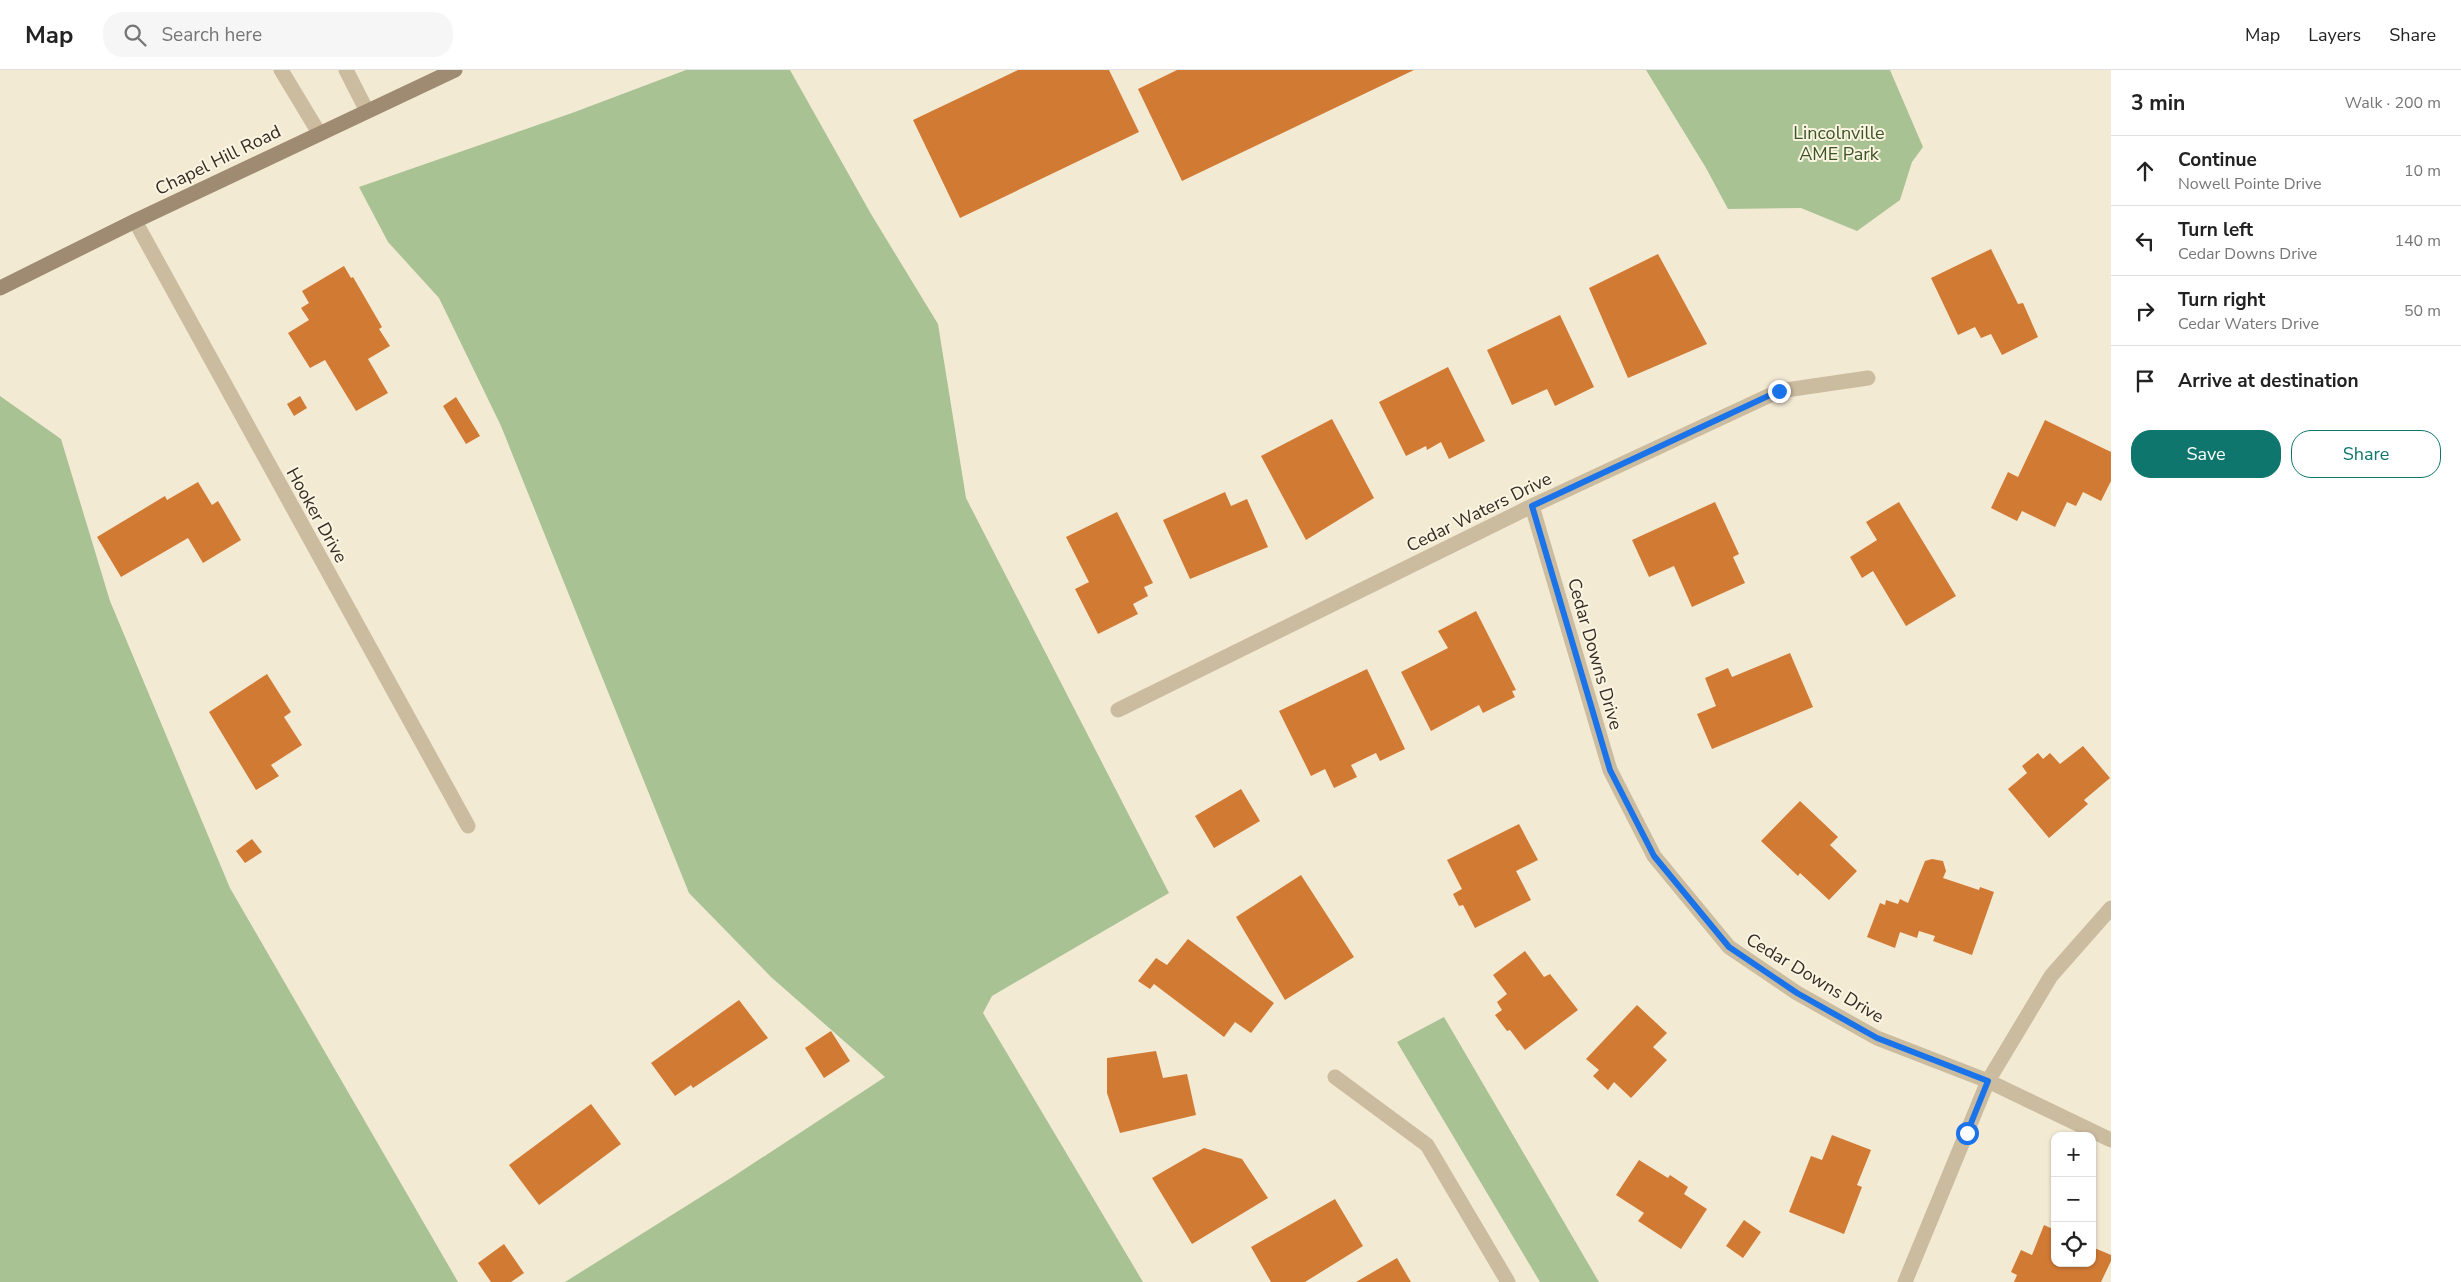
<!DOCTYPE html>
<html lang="en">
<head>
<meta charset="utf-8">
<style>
  :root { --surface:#fff; --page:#f6f6f6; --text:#222; --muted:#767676; --line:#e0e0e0; --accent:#0f766e }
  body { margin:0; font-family:"Nunito Sans",sans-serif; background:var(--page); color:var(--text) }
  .controls { position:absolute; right:15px; bottom:15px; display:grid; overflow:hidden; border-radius:10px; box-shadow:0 1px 4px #0004 }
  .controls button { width:45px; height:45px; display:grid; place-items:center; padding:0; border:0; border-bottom:1px solid var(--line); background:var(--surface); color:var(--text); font:25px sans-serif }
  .stop { position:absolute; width:15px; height:15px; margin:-11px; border:4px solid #1a73e8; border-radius:50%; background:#fff }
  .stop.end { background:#1a73e8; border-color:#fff; box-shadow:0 1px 5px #0008 }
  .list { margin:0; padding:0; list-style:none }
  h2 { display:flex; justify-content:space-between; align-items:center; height:65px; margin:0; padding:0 20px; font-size:21px }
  h2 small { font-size:16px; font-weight:400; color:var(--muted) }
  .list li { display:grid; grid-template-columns:32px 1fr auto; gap:15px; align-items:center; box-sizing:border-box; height:70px; padding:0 20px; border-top:1px solid var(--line) }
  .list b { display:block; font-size:19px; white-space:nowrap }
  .list p { margin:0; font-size:16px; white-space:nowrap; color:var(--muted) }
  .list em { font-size:16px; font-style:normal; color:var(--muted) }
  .actions { display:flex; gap:10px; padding:15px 20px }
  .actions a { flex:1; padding:11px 0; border:1px solid var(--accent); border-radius:20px; text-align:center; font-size:18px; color:var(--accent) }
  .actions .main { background:var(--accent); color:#fff }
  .icon { flex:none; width:28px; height:28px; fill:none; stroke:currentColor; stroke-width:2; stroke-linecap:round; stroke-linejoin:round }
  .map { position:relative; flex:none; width:2111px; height:1212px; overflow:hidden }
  header { display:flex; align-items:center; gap:30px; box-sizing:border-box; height:70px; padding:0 25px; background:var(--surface); border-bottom:1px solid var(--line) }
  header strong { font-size:24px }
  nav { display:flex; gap:28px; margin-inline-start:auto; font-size:18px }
  .search { width:350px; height:45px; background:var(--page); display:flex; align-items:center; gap:12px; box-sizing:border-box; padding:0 18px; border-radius:20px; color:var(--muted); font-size:19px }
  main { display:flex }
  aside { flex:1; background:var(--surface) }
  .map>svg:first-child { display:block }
  .green { fill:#a9c294 }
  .building { fill:#d17a34 }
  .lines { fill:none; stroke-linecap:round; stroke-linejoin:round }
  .lane { stroke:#cbbca0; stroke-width:15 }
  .street { stroke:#cbbca0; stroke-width:15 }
  .secondary { stroke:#9f8b71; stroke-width:15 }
  .route { stroke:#1a73e8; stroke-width:6 }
  .labels { text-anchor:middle; stroke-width:4; stroke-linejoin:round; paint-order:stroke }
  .park-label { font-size:18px; fill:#3a5426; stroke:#faf4e1 }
  .street-label { font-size:18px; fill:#342c24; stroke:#faf4e1 }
</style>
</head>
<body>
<header>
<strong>Map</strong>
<div class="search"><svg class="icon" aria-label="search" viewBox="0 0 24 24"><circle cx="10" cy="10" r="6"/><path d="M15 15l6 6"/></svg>Search here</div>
<nav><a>Map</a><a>Layers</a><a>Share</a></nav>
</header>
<main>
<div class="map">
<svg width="2111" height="1212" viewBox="0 0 2111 1212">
  <rect width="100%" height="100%" fill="#f3ead4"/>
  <path class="green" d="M686,0H790L871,144L938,254L966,428L1169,823L992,926L983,943L1143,1212H565L734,1106L885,1007L771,907L689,823L501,356L439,228L388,172L359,117L572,43Z
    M1646,0H1890L1923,77L1912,92L1900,130L1857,161L1801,138L1728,139L1706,98Z
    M0,326L61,369L110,531L230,818L458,1212H0Z
    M1444,947L1599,1212H1540L1397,972Z"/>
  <path class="building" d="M1018,0H1109L1139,62L960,148L913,50Z
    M1177,0H1414L1182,111L1138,19Z
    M1991,179L2018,234L2023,233L2038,267L2002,285L1991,264L1981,268L1975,257L1958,265L1931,208Z
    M1658,184L1707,274L1628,308L1589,218Z
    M344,196L351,208L353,207L382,257L379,259L390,276L368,289L388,323L356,341L325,290L310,298L288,263L309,250L301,238L309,233L302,221Z
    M1560,245L1594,317L1555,336L1547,319L1512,335L1487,280Z
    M1448,297L1485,371L1449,389L1441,372L1427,380L1426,376L1406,386L1379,332Z
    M300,326L307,338L294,346L287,334Z
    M456,327L480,366L466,374L443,336Z
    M1332,349L1374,428L1306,470L1261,386Z
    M2045,350L2111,382V411L2101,431L2083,422L2076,436L2067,432L2055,457L2022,441L2017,451L1991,438L2008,402L2018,407Z
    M198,412L212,435L218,431L241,470L203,493L188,468L121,507L97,467L165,426L167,430Z
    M1225,422L1231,436L1247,429L1268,477L1190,509L1163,450Z
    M1715,432L1739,484L1733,487L1745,513L1692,537L1674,496L1649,507L1632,470Z
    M1899,432L1956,526L1906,556L1873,501L1862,508L1850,487L1877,470L1866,452Z
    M1117,442L1153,513L1144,517L1148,526L1133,534L1138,544L1098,564L1075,519L1089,512L1066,467Z
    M1476,541L1516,620L1512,621L1515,627L1483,643L1479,635L1431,661L1401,602L1448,578L1438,561Z
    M1790,583L1813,637L1712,679L1697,644L1716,636L1705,608L1728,598L1732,607Z
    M1367,599L1405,679L1380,691L1376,683L1351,695L1357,707L1334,718L1325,699L1311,706L1279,641Z
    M267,604L291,642L284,647L302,675L271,695L279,706L256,720L209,642Z
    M2083,676L2110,708L2084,730L2088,734L2049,768L2008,719L2027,703L2022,696L2038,683L2043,689L2050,683L2060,694Z
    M1241,719L1260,751L1214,778L1195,746Z
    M1800,731L1838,767L1830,775L1857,801L1829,830L1800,803L1798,806L1761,771Z
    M1519,754L1538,790L1516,801L1531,830L1475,858L1463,835L1459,836L1453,824L1462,819L1447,790Z
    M252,769L262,782L245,793L236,781Z
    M1932,789L1943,791L1946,801L1943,808L1979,820L1980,817L1994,822L1972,885L1933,871L1935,866L1919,861L1917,868L1900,862L1895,878L1867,867L1880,833L1885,835L1886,830L1898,834L1900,829L1908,833L1925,791Z
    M1301,805L1354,887L1285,930L1236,847Z
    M1188,869L1274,933L1251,963L1235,952L1224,967L1154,914L1150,919L1138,911L1156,888L1167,895Z
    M1525,881L1544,907L1550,904L1578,940L1525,980L1510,960L1507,961L1495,945L1502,940L1497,932L1507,924L1493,905Z
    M739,930L768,968L693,1018L691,1015L675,1026L651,993Z
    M1637,935L1667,963L1653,977L1667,990L1631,1028L1614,1012L1608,1020L1593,1006L1599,1000L1586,989Z
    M831,961L850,991L824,1008L805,978Z
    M1156,981L1163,1008L1187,1004L1196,1045L1120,1063L1107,1023V988Z
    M591,1034L621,1074L539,1135L509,1095Z
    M1832,1065L1871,1080L1857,1115L1862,1117L1844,1164L1789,1142L1811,1086L1822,1090Z
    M1204,1078L1242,1089L1268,1128L1192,1174L1152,1108Z
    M1639,1090L1668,1108L1670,1105L1688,1117L1684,1124L1707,1139L1681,1179L1638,1151L1644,1143L1616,1125Z
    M1335,1129L1363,1176L1305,1212H1271L1251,1177Z
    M1744,1150L1761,1162L1743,1188L1726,1176Z
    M2044,1155L2055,1160V1193H2092V1177L2111,1185V1191L2101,1212H2014L2017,1205L2011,1202L2021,1180L2032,1185Z
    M504,1174L524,1203L511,1212H491L478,1193Z
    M1397,1188L1411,1212H1356Z"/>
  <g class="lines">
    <path class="lane" d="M281,0L319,63
      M346,0L367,41"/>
    <path class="street" d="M135,151L468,756
      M1532,436L1610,700L1654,786L1729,877L1797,923L1877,968L1988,1011L2111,1070
      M1118,640L1532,436L1779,321L1868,308
      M1335,1007L1427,1075L1508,1212
      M1905,1212L1988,1011L2051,906L2111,838"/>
    <path class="secondary" d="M0,218L135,151L455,0"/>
  </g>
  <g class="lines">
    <path class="route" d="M1779,321L1532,436L1610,700L1654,786L1729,877L1797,923L1877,968L1988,1011L1967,1063"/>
  </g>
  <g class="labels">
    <g class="park-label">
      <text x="1839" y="69">Lincolnville<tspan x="1839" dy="21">AME Park</tspan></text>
    </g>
    <g class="street-label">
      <text transform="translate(218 90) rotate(-26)" y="6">Chapel Hill Road</text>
      <text transform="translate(1479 442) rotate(-26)" y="6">Cedar Waters Drive</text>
      <text transform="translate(317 445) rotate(61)" y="6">Hooker Drive</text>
      <text transform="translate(1595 584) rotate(74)" y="6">Cedar Downs Drive</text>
      <text transform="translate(1815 908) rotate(31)" y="6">Cedar Downs Drive</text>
    </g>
  </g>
</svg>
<div class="controls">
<button>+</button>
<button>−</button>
<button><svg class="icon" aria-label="locate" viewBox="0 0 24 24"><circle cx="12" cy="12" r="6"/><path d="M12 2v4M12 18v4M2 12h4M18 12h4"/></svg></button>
</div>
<div class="stop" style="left:1967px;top:1063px"></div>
<div class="stop end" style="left:1779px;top:321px"></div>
</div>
<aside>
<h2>3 min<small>Walk · 200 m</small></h2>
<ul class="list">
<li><svg class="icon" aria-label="ahead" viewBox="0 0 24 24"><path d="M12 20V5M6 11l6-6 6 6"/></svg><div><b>Continue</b><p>Nowell Pointe Drive</p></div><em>10 m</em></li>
<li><svg class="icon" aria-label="left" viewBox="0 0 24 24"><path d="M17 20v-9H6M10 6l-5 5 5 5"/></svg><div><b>Turn left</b><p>Cedar Downs Drive</p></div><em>140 m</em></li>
<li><svg class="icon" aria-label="right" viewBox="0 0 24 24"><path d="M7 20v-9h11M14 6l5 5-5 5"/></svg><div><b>Turn right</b><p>Cedar Waters Drive</p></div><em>50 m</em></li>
<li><svg class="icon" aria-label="arrive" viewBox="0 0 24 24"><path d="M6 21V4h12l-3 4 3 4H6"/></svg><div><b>Arrive at destination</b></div></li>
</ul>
<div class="actions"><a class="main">Save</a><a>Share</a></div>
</aside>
</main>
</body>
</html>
